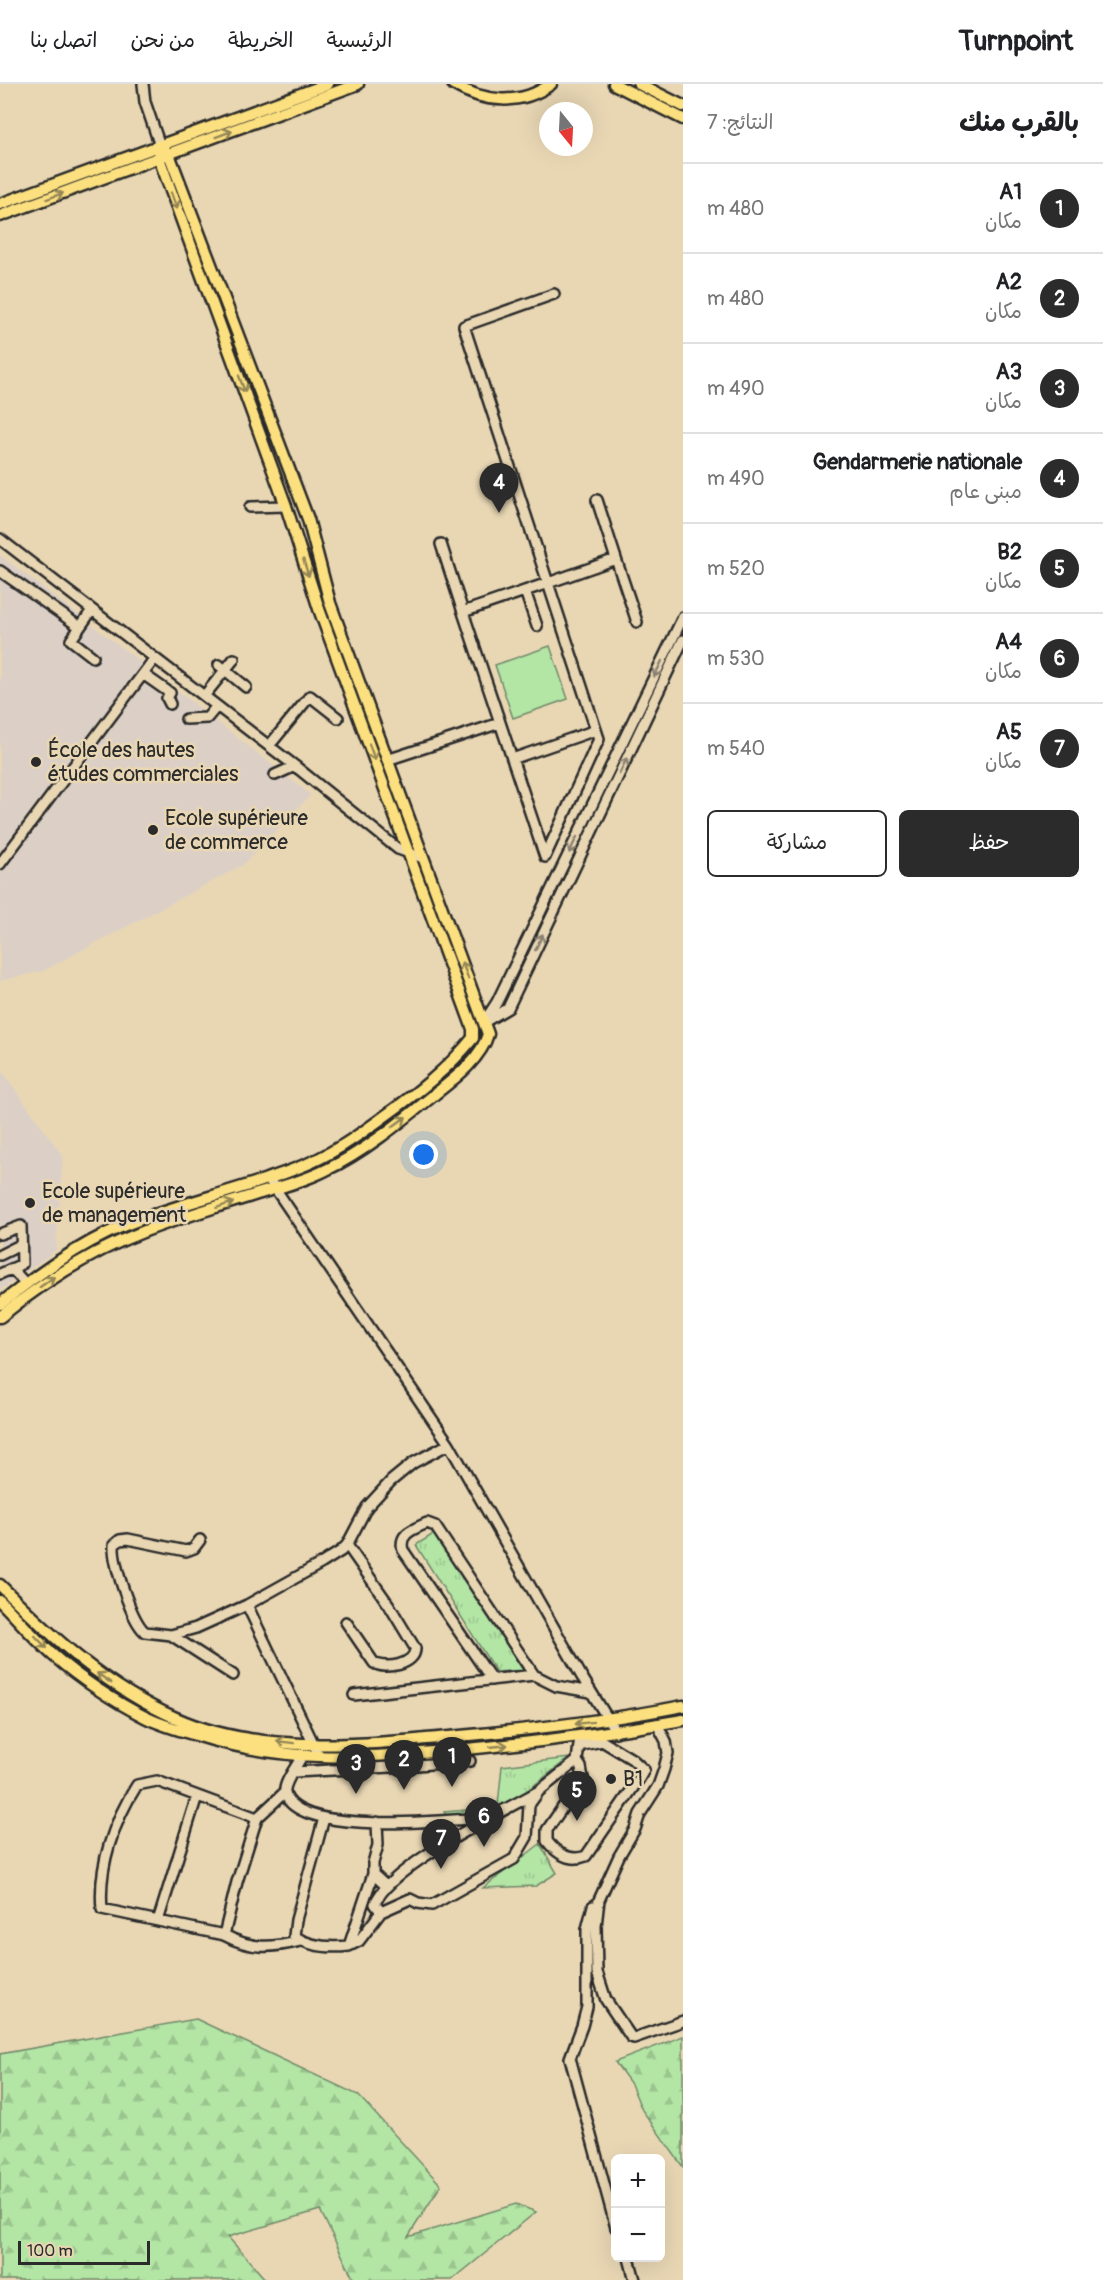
<!DOCTYPE html>
<html lang="ar">
<head>
<meta charset="utf-8">
<style>
  :root { --surface:#fff; --page:#f6f6f6; --text:#202124; --muted:#757577; --line:#e0e0e0; --accent:#2b2b2b }
  body { margin:0; font-family:Pangolin,"Playpen Sans Arabic",sans-serif; background:var(--page); color:var(--text); direction:rtl }
  .controls { position:absolute; right:18px; bottom:18px; display:grid; overflow:hidden; border-radius:9px; box-shadow:0 6px 24px #0002 }
  .controls button { width:54px; height:54px; display:grid; place-items:center; padding:0; border:0; border-bottom:2px solid var(--line); background:var(--surface); color:var(--text); font:30px sans-serif }
  .compass { position:absolute; left:539px; top:18px; width:54px; height:54px; border-radius:50%; background:var(--surface); box-shadow:0 6px 24px #0002; rotate:162deg }
  .scale { position:absolute; left:18px; bottom:15px; width:132px; box-sizing:border-box; padding-left:6px; border:3px solid #2b2b2b; border-top:0; font-size:16px; line-height:21px; white-space:nowrap; color:#2b2b2b; -webkit-text-stroke:4px #e9d7b4; paint-order:stroke }
  .you { position:absolute; left:424px; top:1071px; width:21px; height:21px; margin:-15px; border:4px solid #fff; border-radius:50%; background:#1a73e8; box-shadow:0 0 0 9px #1a73e833 }
  .badge { display:grid; place-items:center; width:39px; height:39px; border-radius:50%; background:var(--accent); color:#fff; font-size:20px; font-weight:700 }
  .pin { position:absolute; translate:-50% -50px; filter:drop-shadow(0 2px 3px #0008) }
  .pin::after { content:''; position:absolute; top:32px; width:21px; height:18px; background:inherit; clip-path:polygon(0 0,100% 0,50% 100%) }
  .list { margin:0; padding:0; list-style:none }
  h2 { display:flex; justify-content:space-between; align-items:center; height:78px; margin:0; padding:0 24px; font-size:26px }
  h2 small { font-size:20px; font-weight:400; color:var(--muted) }
  .list li { display:grid; grid-template-columns:39px 1fr auto; gap:18px; align-items:center; box-sizing:border-box; height:90px; padding:0 24px; border-top:2px solid var(--line) }
  .list b { display:block; font-size:22px; white-space:nowrap }
  .list p { margin:0; font-size:20px; white-space:nowrap; color:var(--muted) }
  .list em { font-size:20px; font-style:normal; color:var(--muted) }
  .actions { display:flex; gap:12px; padding:18px 24px }
  .actions a { flex:1; padding:14px 0; border:2px solid var(--accent); border-radius:9px; text-align:center; font-size:21px; color:var(--accent) }
  .actions .main { background:var(--accent); color:#fff }
  .map { position:relative; flex:none; width:683px; height:2196px; overflow:hidden; direction:ltr }
  header { display:flex; align-items:center; gap:36px; box-sizing:border-box; height:84px; padding:0 30px; background:var(--surface); border-bottom:2px solid var(--line) }
  header strong { font-size:28px }
  nav { display:flex; gap:33px; margin-inline-start:auto; font-size:21px }
  main { display:flex }
  aside { flex:1; background:var(--surface) }
  .map>svg:first-child { display:block }
  .built { fill:#dcd0c6 }
  .grass { fill:url(#grass-tufts); stroke:#6f8868; stroke-width:1.5 }
  .forest { fill:url(#forest-firs); stroke:#6f8868; stroke-width:1.5 }
  .park { fill:#b3e5a5; stroke:#6f8868; stroke-width:1.5 }
  .lines { fill:none; stroke-linecap:round; stroke-linejoin:round }
  .minor-casing { stroke:#2b2b2b; stroke-width:14 }
  .major-casing { stroke:#2b2b2b; stroke-width:15 }
  .minor { stroke:#e9d7b4; stroke-width:9 }
  .major { stroke:#fce080; stroke-width:10 }
  .oneway { stroke:#948656 }
  .oneway2 { stroke:#8a8170 }
  .poi-dot { fill:#2b2b2b; stroke:#e9d7b4; stroke-width:2 }
  .labels { text-anchor:middle; stroke-width:5; stroke-linejoin:round; paint-order:stroke }
  .poi-label { font-size:21px; fill:#2b2b2b; stroke:#e9d7b4; text-anchor:start }
</style>
</head>
<body>
<header>
<strong>Turnpoint</strong>
<nav><a>الرئيسية</a><a>الخريطة</a><a>من نحن</a><a>اتصل بنا</a></nav>
</header>
<main>
<aside>
<h2>بالقرب منك<small>النتائج: 7</small></h2>
<ul class="list">
<li><span class="badge">1</span><div><b>A1</b><p>مكان</p></div><em>480 m</em></li>
<li><span class="badge">2</span><div><b>A2</b><p>مكان</p></div><em>480 m</em></li>
<li><span class="badge">3</span><div><b>A3</b><p>مكان</p></div><em>490 m</em></li>
<li><span class="badge">4</span><div><b>Gendarmerie nationale</b><p>مبنى عام</p></div><em>490 m</em></li>
<li><span class="badge">5</span><div><b>B2</b><p>مكان</p></div><em>520 m</em></li>
<li><span class="badge">6</span><div><b>A4</b><p>مكان</p></div><em>530 m</em></li>
<li><span class="badge">7</span><div><b>A5</b><p>مكان</p></div><em>540 m</em></li>
</ul>
<div class="actions"><a class="main">حفظ</a><a>مشاركة</a></div>
</aside>
<div class="map">
<svg width="683" height="2196" viewBox="0 0 683 2196">
  <defs>
    <pattern id="grass-tufts" width="24" height="20" patternUnits="userSpaceOnUse" patternTransform="scale(1.5)"><rect width="24" height="20" fill="#b3e5a5"/><path d="M3 7l-1-3M5 7V3M7 7l1-3M15 17l-1-3M17 17v-4M19 17l1-3" fill="none" stroke="#9ac58e"/></pattern>
    <pattern id="forest-firs" width="22" height="20" patternUnits="userSpaceOnUse" patternTransform="scale(1.5)"><rect width="22" height="20" fill="#b3e5a5"/><path d="M5 1l3.5 6h-7zM16 11l3.5 6h-7z" fill="#9ac58e"/></pattern>
  </defs>
  <rect width="100%" height="100%" fill="#e9d7b4"/>
  <filter id="ink" filterUnits="userSpaceOnUse"><feTurbulence type="fractalNoise" baseFrequency=".0167" numOctaves="2"/><feDisplacementMap in="SourceGraphic" scale="12" xChannelSelector="R" yChannelSelector="G"/><feConvolveMatrix kernelMatrix="1 2 1 2 8 2 1 2 1" color-interpolation-filters="sRGB"/></filter>
  <g filter="url(#ink)">
    <path class="built" d="M0,471L146,582L0,773Z
      M150,585L311,711L243,781L43,887L0,897V785Z
      M0,984L63,1072L56,1166L0,1207Z"/>
    <path class="grass" d="M435,1449L523,1586L496,1588L416,1461Z
      M569,1674L515,1716L488,1730L446,1731L444,1728L480,1725L498,1721L502,1682Z
      M540,1760L557,1789L536,1802L483,1804Z"/>
    <path class="forest" d="M196,1935L358,2011L441,2101L408,2153L516,2120L536,2128L452,2196H354L320,2126L228,2153L266,2196H0V1970Z
      M683,1952V2083L642,2026L631,2000L615,1978Z"/>
    <path class="park" d="M550,562L568,615L513,634L495,581Z"/>
    <g class="lines">
      <defs>
        <path id="minor" d="M143,0L145,18L160,62
          M554,210L464,242L548,499L616,475L597,416
          M250,423L286,422
          M0,455L295,682L398,765L423,774
          M441,460L463,528
          M616,475L637,538
          M0,487L80,543
          M548,499L599,655L545,773L463,528Z
          M525,507L537,542
          M92,526L71,556L93,573
          M219,581L246,603
          M143,590L170,609L167,614L170,620
          M204,612L234,575
          M186,635L207,634L217,622
          M269,662L310,612L338,634
          M512,675L596,646
          M387,676L500,639
          M275,691L295,682
          M0,780L155,574
          M486,937L508,924L683,556
          M484,938L497,918L683,533
          M268,1094L449,1360L582,1593L616,1648
          M0,1150L21,1142L22,1180L0,1190
          M0,1171L20,1161
          M12,1185L26,1200
          M200,1456L194,1464L186,1467L128,1455L120,1456L114,1461C113,1479 131,1536 145,1548L171,1551L196,1544L247,1521L322,1479L341,1467L347,1461L367,1423L391,1397L413,1379L449,1360
          M247,1521L316,1665
          M346,1538L374,1579C385,1586 416,1581 415,1564L389,1521L347,1461
          M171,1551L233,1591
          M492,1596L403,1466C398,1449 415,1445 427,1439L435,1442L534,1591
          M354,1611L534,1591L556,1602L591,1608
          M657,1640L666,1657L668,1669L664,1685L658,1702L640,1730L635,1745L619,1772L599,1816L596,1842L597,1888L606,1916L631,1953L634,1954L683,1937
          M302,1672C297,1682 283,1699 285,1709C296,1753 450,1736 486,1734
          M577,1677L581,1683L583,1694L547,1746V1757C557,1770 570,1778 586,1772L639,1695L644,1686L632,1675L602,1657L579,1662
          M294,1688L391,1683L470,1677
          M539,1707C502,1728 388,1783 375,1820L381,1828L410,1815L418,1819L432,1821L514,1775L527,1753L529,1721L539,1707L577,1677L580,1653
          M285,1708L257,1734L237,1798L224,1851C252,1866 272,1864 301,1857
          M324,1734L296,1836L294,1852C310,1863 331,1864 349,1862
          M377,1738L378,1761L373,1779V1790L386,1802
          M373,1790L349,1862L359,1857L381,1828
          M593,1822L587,1845V1923L582,1942L570,1974L616,2144
          M158,1837L197,1712
          M224,1851L102,1825C98,1782 114,1737 137,1701L157,1697L257,1734
          M629,2174L635,2196"/>
        <path id="major" d="M453,0C484,19 521,22 551,0
          M614,0L683,35
          M639,0L683,22
          M0,120L328,0
          M0,132L358,0
          M0,1220C38,1190 78,1161 123,1142C179,1119 239,1107 295,1085C330,1072 355,1054 385,1032C417,1009 448,985 473,954V945L319,525L286,422L159,74L160,62
          M0,1233C43,1198 92,1167 145,1147C181,1133 220,1122 257,1110C281,1103 304,1097 326,1086C363,1069 403,1036 435,1010C454,995 481,975 488,950L330,519L308,435L169,70L160,62
          M0,1501C53,1554 107,1604 176,1634C258,1671 362,1661 449,1653C528,1646 606,1637 683,1622
          M0,1517C18,1535 35,1555 54,1572C79,1594 115,1618 145,1633C161,1641 179,1646 196,1651C287,1680 364,1674 457,1666C533,1659 608,1649 683,1636"/>
      </defs>
      <use href="#minor" class="minor-casing"/>
      <use href="#major" class="major-casing"/>
      <use href="#minor" class="minor"/>
      <use href="#major" class="major"/>
    </g>
    <defs><path id="oneway-shaft" d="M-6 0H5M1.5-3L5.5 0L1.5 3" fill="none" stroke-width="1.6" stroke-linecap="round" stroke-linejoin="round" transform="scale(1.5)"/></defs>
    <g class="oneway">
      <use href="#oneway-shaft" transform="translate(224 50) rotate(-20)"/>
      <use href="#oneway-shaft" transform="translate(55 112) rotate(-20)"/>
      <use href="#oneway-shaft" transform="translate(174 117) rotate(70)"/>
      <use href="#oneway-shaft" transform="translate(242 300) rotate(70)"/>
      <use href="#oneway-shaft" transform="translate(306 484) rotate(72)"/>
      <use href="#oneway-shaft" transform="translate(372 668) rotate(70)"/>
      <use href="#oneway-shaft" transform="translate(465 886) rotate(-111)"/>
      <use href="#oneway-shaft" transform="translate(399 1038) rotate(-36)"/>
      <use href="#oneway-shaft" transform="translate(225 1121) rotate(-18)"/>
      <use href="#oneway-shaft" transform="translate(47 1198) rotate(-35)"/>
      <use href="#oneway-shaft" transform="translate(41 1558) rotate(46)"/>
      <use href="#oneway-shaft" transform="translate(104 1594) rotate(-145)"/>
      <use href="#oneway-shaft" transform="translate(584 1639) rotate(173)"/>
      <use href="#oneway-shaft" transform="translate(285 1658) rotate(-173)"/>
      <use href="#oneway-shaft" transform="translate(499 1662) rotate(-6)"/>
    </g>
    <g class="oneway2">
      <use href="#oneway-shaft" transform="translate(658 585) rotate(116)"/>
      <use href="#oneway-shaft" transform="translate(623 682) rotate(-65)"/>
      <use href="#oneway-shaft" transform="translate(573 761) rotate(116)"/>
      <use href="#oneway-shaft" transform="translate(539 858) rotate(-65)"/>
    </g>
  </g>
  <g class="poi-dot">
    <circle cx="36" cy="678" r="6"/>
    <circle cx="153" cy="746" r="6"/>
    <circle cx="30" cy="1119" r="6"/>
    <circle cx="611" cy="1695" r="6"/>
  </g>
  <g class="labels">
    <g class="poi-label">
      <text x="48" y="673">École des hautes<tspan x="48" dy="24">études commerciales</tspan></text>
      <text x="165" y="741">Ecole supérieure<tspan x="165" dy="24">de commerce</tspan></text>
      <text x="42" y="1114">Ecole supérieure<tspan x="42" dy="24">de management</tspan></text>
      <text x="623" y="1702">B1</text>
    </g>
  </g>
</svg>
<div class="controls">
<button>+</button>
<button>−</button>
</div>
<svg class="compass" viewBox="-18 -18 36 36"><path d="M0-13l5 13h-10z" fill="#e53935"/><path d="M0 13l5-13h-10z" fill="#757577"/></svg>
<div class="scale">100 m</div>
<div class="you"></div>
<div class="pin badge" style="left:452px;top:1703px">1</div>
<div class="pin badge" style="left:404px;top:1706px">2</div>
<div class="pin badge" style="left:356px;top:1710px">3</div>
<div class="pin badge" style="left:499px;top:429px">4</div>
<div class="pin badge" style="left:577px;top:1737px">5</div>
<div class="pin badge" style="left:484px;top:1763px">6</div>
<div class="pin badge" style="left:441px;top:1785px">7</div>
</div>
</main>
</body>
</html>
